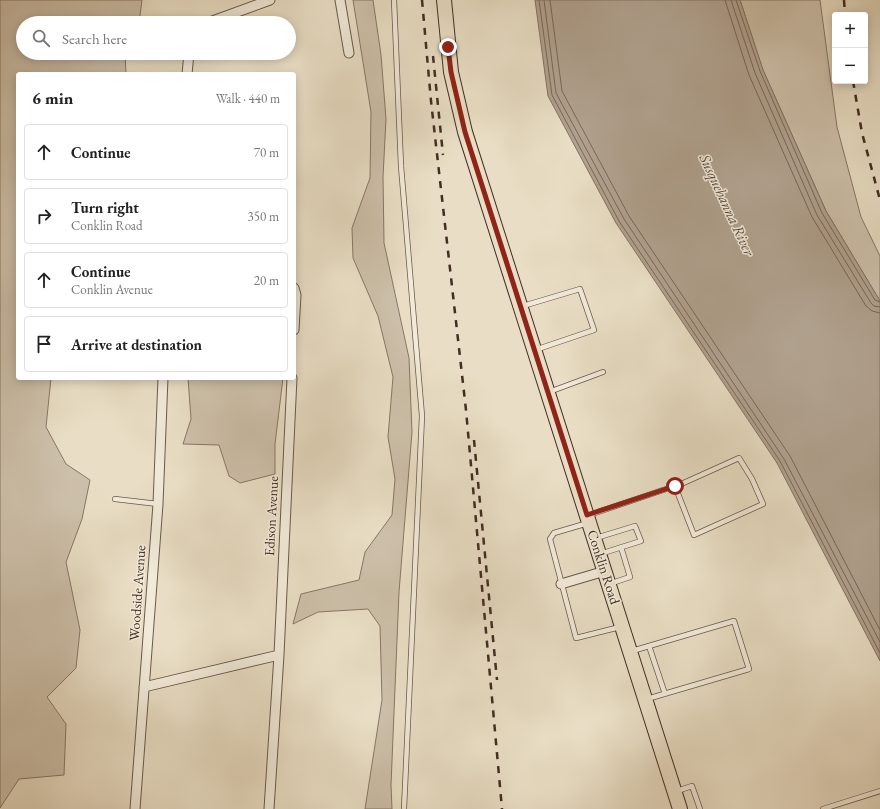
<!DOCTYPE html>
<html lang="en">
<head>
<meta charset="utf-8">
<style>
  :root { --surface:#fff; --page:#f6f6f6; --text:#222; --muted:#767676; --line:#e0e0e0 }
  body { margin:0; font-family:"EB Garamond",serif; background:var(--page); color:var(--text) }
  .controls { position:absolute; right:12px; top:12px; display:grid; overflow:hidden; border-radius:4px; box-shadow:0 2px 10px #0003 }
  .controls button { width:36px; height:36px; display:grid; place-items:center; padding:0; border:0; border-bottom:1px solid var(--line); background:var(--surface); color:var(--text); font:20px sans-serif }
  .stop { position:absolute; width:12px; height:12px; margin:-9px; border:3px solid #8f2418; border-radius:50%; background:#fff }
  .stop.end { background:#8f2418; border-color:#fff; box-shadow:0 1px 4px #0008 }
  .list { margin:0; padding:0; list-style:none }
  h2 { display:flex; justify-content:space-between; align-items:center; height:52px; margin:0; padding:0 16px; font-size:17px }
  h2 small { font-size:13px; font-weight:400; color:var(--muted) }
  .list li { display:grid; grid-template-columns:26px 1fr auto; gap:12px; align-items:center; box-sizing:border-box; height:56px; margin:0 8px 8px; padding:0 8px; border:1px solid var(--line); border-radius:4px }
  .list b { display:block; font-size:15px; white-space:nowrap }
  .list p { margin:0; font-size:13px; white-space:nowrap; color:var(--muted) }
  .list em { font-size:13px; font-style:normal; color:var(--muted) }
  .icon { flex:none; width:22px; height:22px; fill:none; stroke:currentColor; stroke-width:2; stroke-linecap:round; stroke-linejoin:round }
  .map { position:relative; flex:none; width:880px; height:809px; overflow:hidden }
  .search { position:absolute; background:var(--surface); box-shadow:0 2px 10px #0003; left:16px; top:16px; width:280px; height:44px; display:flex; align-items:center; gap:10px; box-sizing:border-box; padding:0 14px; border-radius:22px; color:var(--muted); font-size:15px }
  .panel { position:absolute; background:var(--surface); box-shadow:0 2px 10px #0003; left:16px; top:72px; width:280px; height:308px; border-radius:4px }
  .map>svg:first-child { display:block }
  .green { fill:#cdc0aa; stroke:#887667 }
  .water { fill:#b0a18e; stroke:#847264 }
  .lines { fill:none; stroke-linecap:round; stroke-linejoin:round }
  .shore { stroke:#796659; stroke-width:1 }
  .service-casing { stroke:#6c584c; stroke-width:6 }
  .minor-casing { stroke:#6c584c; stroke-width:11 }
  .primary-casing { stroke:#422c24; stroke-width:16 }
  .service { stroke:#f1ead9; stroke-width:4.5 }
  .minor { stroke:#f1ead9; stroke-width:9 }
  .primary { stroke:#e9dec5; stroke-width:14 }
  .rail { stroke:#422c24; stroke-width:2.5; stroke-dasharray:7 7; stroke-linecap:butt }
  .route { stroke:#8f2418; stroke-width:5 }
  .labels { text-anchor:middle; stroke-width:3; stroke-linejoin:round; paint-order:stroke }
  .street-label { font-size:14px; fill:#422c24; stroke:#f1ead9 }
  .water-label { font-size:15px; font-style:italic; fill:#5e493e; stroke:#f1ead9 }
</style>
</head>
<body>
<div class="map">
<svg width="880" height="809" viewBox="0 0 880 809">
  <rect width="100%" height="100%" fill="#e9dec5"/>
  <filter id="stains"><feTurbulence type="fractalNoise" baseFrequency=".005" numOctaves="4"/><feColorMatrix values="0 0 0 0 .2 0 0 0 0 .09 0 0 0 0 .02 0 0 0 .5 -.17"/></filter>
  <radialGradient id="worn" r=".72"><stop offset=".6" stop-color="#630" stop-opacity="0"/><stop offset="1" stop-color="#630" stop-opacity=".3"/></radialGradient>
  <path class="green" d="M0,0H142L139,23H23V53H125L126,74H18V378H51L46,427L66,464L90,480L82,519L66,562L80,630L76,668L47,697L66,724L64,775L19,779L0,808Z
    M353,0H373L381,55L386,119L383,177L384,243L409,358L412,432L399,592L391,785L392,809H365L382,700L380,626L368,609L318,612L293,624L301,594L359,580L365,552L392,515L395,479L388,437L393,377L378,316L353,258L352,228L370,178L371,112Z
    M740,0H820L837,127L861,217L880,256V301L826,211L763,70Z
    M188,378H283L275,444V474L240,483L229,476L219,445L183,444L191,419Z"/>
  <path class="water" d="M535,0H740L763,70L826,211L880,301V661L777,463L616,223L548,96Z"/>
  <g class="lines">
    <path class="shore" d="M539,0L552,95L619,221L780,461L880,653
      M544,0L556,93L624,219L784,459L880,642
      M550,0L562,91L629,216L790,456L880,630
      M725,0L749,75L812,217L866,306L872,311L880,313
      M731,0L755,73L817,215L871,303L874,306L880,307
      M736,0L760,71L822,213L875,300L880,302"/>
    <defs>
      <path id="service" d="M394,0L401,166L422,416L404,809
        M523,306L580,289L594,330L535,350
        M549,392L603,372
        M115,499L158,504
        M589,515L675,486L679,485L739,458L752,479L763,504L694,535L675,486
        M588,523L554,533L550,539L576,638L620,627
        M596,538L635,526L641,541L600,554
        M609,584L630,577L621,547
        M649,646L665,694
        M632,651L734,621L749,669L647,699
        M677,791L692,786L700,809
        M823,809L880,791"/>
      <path id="minor" d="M340,0L349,53
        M207,23L270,0
        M187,74L189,53
        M294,288L296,295L294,330
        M561,584L605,571
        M144,687L279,655
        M135,809L158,504L163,378
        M269,809L279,655L292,378"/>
      <path id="primary" d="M444,0L451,72L465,132L680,809"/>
    </defs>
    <use href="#service" class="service-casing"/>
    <use href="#minor" class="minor-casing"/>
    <use href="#primary" class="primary-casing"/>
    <use href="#service" class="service"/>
    <use href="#minor" class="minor"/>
    <use href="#primary" class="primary"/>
    <path class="rail" d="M422,0L431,101L466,410L502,809
      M844,0L845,15
      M433,56L443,155
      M853,81L862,133L880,200
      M474,440L497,680"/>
  </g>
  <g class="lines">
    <path class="route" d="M448,47L451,72L465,132L587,515L675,486"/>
  </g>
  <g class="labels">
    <g class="street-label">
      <text transform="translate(271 516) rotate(-87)" y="5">Edison Avenue</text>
      <text transform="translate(604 567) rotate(72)" y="5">Conklin Road</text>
      <text transform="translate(137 593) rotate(-86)" y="5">Woodside Avenue</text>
    </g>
    <g class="water-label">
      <text transform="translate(727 205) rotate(65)" y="5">Susquehanna River</text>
    </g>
  </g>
  <rect width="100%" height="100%" filter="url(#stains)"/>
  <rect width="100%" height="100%" fill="url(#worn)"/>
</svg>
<div class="controls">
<button>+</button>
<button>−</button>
</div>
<div class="stop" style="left:675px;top:486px"></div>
<div class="stop end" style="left:448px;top:47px"></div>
<div class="search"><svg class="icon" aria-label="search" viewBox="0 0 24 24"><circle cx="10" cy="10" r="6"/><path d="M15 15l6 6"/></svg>Search here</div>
<section class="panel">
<h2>6 min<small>Walk · 440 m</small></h2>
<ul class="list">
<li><svg class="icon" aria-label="ahead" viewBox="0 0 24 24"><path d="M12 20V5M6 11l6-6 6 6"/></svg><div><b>Continue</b></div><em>70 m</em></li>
<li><svg class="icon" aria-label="right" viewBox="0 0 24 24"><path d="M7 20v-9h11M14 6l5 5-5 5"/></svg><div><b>Turn right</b><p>Conklin Road</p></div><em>350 m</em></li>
<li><svg class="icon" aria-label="ahead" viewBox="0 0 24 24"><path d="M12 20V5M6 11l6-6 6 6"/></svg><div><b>Continue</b><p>Conklin Avenue</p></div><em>20 m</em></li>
<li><svg class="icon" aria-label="arrive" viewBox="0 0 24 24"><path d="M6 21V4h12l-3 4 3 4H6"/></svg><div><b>Arrive at destination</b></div></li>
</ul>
</section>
</div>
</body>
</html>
